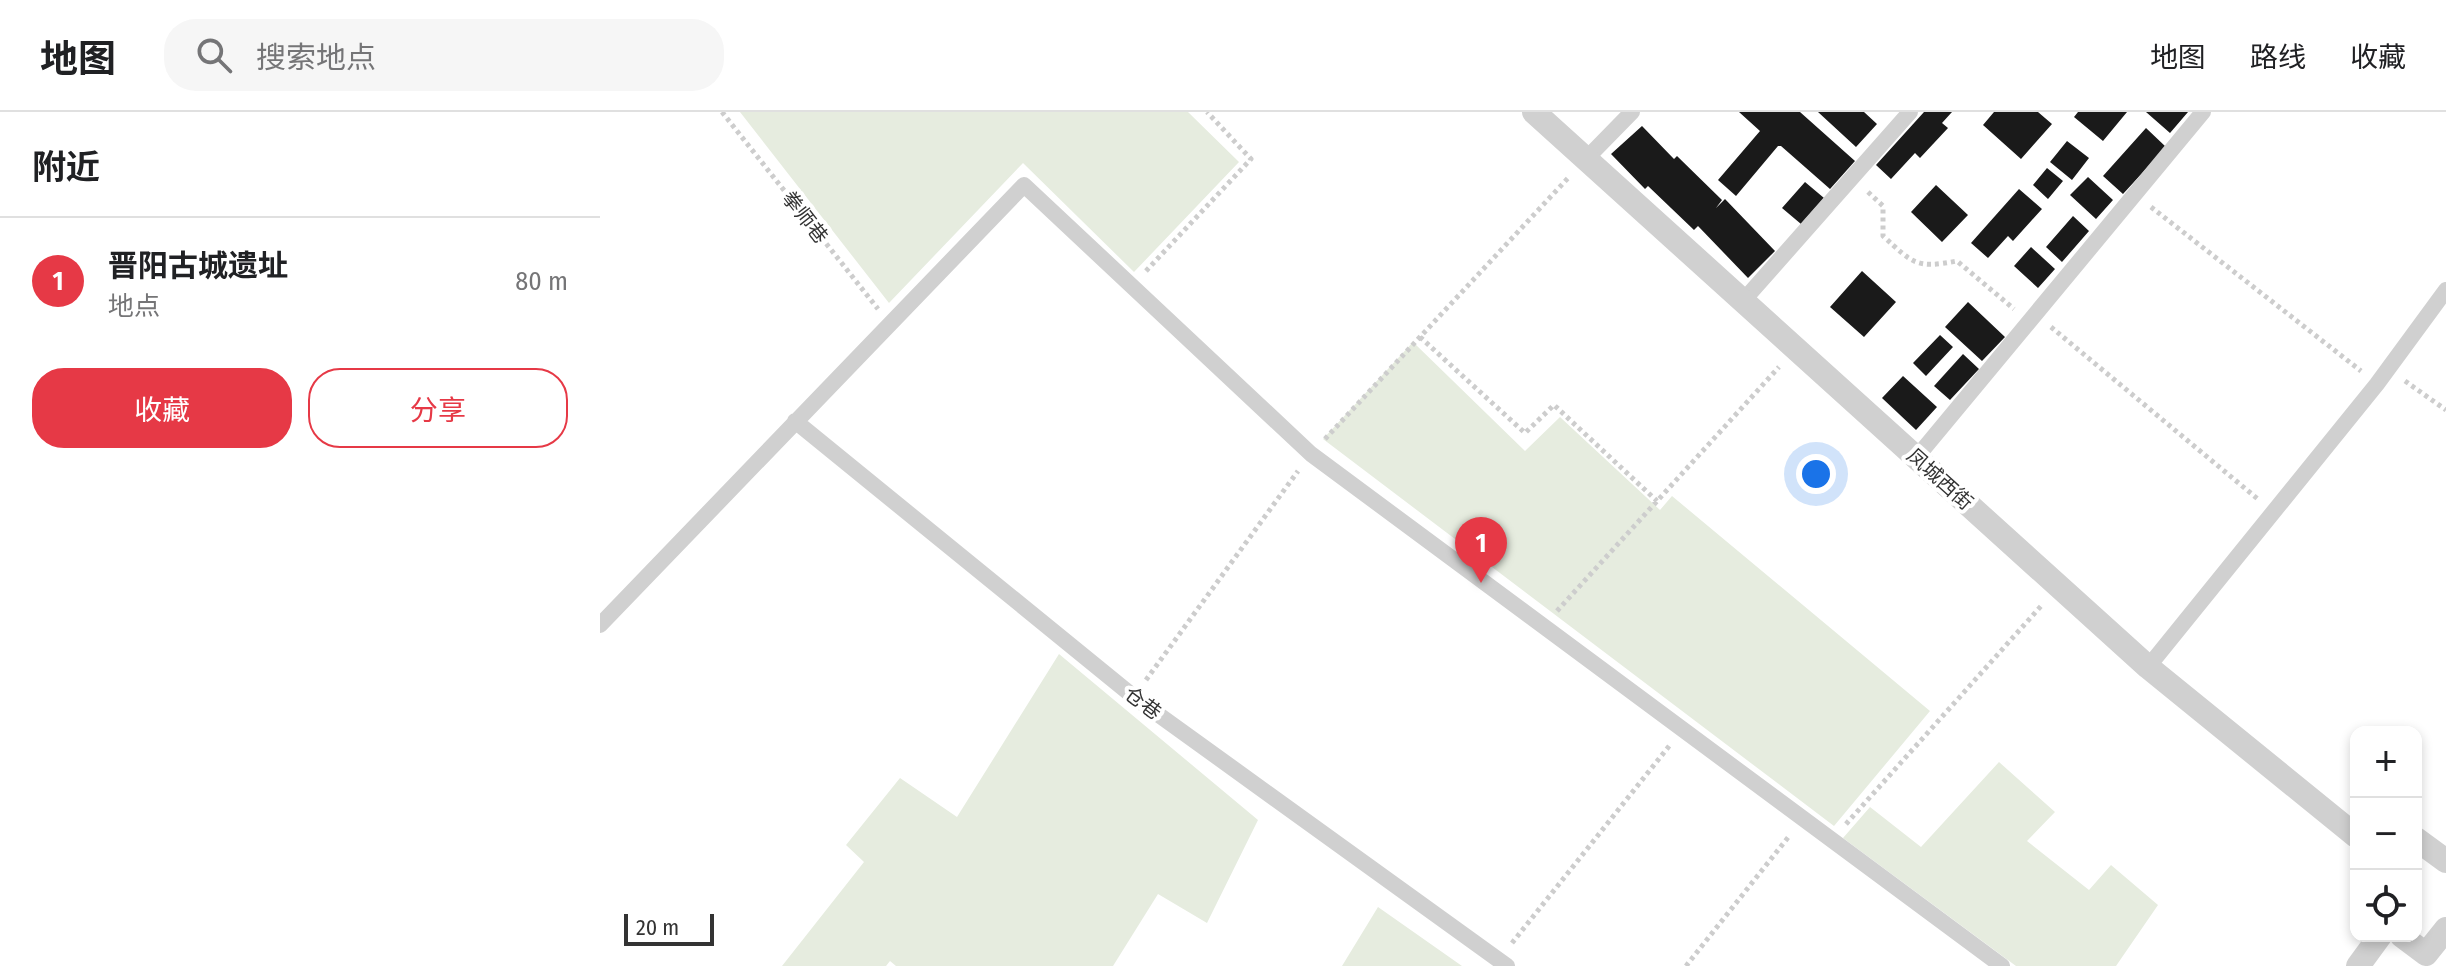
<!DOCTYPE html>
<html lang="zh">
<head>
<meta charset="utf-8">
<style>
  :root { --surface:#fff; --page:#f6f6f6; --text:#202124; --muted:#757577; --line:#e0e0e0; --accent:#e63946 }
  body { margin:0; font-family:"Fira Sans Condensed","Noto Sans SC",sans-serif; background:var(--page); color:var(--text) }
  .controls { position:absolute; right:24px; bottom:24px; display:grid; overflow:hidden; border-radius:16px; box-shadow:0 4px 12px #0003 }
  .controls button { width:72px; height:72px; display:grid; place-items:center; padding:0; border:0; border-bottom:2px solid var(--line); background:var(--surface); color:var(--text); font:40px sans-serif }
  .scale { position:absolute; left:24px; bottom:20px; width:90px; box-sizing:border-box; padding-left:8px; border:4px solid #333; border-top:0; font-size:22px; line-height:28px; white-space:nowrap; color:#333; -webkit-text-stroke:6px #fff; paint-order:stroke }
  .you { position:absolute; left:1216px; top:362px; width:28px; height:28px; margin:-20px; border:6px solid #fff; border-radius:50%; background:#1a73e8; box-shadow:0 0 0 12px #1a73e833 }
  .badge { display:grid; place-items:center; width:52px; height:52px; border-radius:50%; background:var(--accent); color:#fff; font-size:26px; font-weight:700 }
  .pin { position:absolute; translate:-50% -66px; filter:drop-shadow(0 2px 4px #0008) }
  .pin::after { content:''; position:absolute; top:42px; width:28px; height:24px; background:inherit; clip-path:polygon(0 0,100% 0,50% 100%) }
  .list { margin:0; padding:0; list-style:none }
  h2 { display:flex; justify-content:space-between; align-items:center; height:104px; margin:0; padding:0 32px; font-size:34px }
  h2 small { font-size:26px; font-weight:400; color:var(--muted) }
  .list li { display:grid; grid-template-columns:52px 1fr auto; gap:24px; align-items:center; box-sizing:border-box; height:128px; padding:0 32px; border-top:2px solid var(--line) }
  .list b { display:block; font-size:30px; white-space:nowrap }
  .list p { margin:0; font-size:26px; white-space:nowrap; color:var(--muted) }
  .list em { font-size:26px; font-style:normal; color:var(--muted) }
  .actions { display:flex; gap:16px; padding:24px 32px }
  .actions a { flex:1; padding:18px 0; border:2px solid var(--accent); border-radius:32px; text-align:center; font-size:28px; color:var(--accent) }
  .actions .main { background:var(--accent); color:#fff }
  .icon { flex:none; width:44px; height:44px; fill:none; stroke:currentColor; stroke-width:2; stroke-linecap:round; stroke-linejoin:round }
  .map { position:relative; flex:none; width:1846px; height:854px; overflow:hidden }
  header { display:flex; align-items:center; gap:48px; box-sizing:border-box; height:112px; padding:0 40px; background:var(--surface); border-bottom:2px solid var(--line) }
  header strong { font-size:38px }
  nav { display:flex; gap:44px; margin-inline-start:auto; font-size:28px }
  .search { width:560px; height:72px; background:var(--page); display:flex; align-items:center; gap:20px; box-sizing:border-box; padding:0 28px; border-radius:32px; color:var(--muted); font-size:30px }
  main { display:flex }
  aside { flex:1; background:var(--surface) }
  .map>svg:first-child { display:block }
  .green { fill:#e6ecdf }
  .building { fill:#1a1a1a }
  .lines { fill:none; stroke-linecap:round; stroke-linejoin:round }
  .path { stroke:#cdcdcd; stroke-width:5; stroke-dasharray:4 4; stroke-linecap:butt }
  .service { stroke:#d0d0d0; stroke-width:16 }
  .pedestrian { stroke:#d0d0d0; stroke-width:24 }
  .labels { text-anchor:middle; stroke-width:8; stroke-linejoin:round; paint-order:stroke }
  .street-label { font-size:20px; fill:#333; stroke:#fff }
</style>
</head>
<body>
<header>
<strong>地图</strong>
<div class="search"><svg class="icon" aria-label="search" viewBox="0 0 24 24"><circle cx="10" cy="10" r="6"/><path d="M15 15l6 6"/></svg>搜索地点</div>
<nav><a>地图</a><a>路线</a><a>收藏</a></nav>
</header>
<main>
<aside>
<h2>附近<small></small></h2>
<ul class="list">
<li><span class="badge">1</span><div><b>晋阳古城遗址</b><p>地点</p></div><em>80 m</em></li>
</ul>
<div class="actions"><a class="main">收藏</a><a>分享</a></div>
</aside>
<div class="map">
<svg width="1846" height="854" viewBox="0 0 1846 854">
  <rect width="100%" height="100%" fill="#fff"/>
  <path class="green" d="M140,0H588L639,50L534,160L423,51L289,191Z
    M813,230L925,339L960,305L1060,398L1072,384L1330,599L1234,714L723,327Z
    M459,542L658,708L607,811L558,782L513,854H296L290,849L286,854H182L264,750L246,733L300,666L357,705Z
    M1399,650L1455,700L1427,729L1489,778L1511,753L1558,793L1516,854H1416L1243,726L1270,695L1321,735Z
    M778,795L862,854H742Z"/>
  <path class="building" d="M1139,0H1200L1255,49L1230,77L1181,34H1178L1136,84L1118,68L1160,19Z
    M1218,0H1264L1277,12L1256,35Z
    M1324,0H1352L1342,11L1348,16L1320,46L1315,41L1291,67L1276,53Z
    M1394,0H1438L1452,12L1421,47L1383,13Z
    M1478,0H1527L1503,29L1474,5Z
    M1546,0H1588L1570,21Z
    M1042,14L1074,47L1077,44L1122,88L1116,96L1125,87L1175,139L1148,166L1098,114L1094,118L1048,74L1045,77L1011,42Z
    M1546,16L1566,35L1523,82L1503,64Z
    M1467,29L1489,46L1472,68L1450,50Z
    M1447,56L1463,69L1448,87L1433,73Z
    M1488,65L1513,88L1496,107L1470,83Z
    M1205,70L1224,86L1201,112L1182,96Z
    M1336,73L1368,103L1342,130L1311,100Z
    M1419,77L1442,97L1413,129L1408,124L1388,146L1371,131Z
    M1473,104L1489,119L1462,150L1446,135Z
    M1431,135L1455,157L1438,176L1414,154Z
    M1262,159L1296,190L1264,225L1230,195Z
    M1368,190L1405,225L1382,249L1345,215Z
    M1340,223L1353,235L1326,264L1313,251Z
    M1363,242L1379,257L1350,288L1334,274Z
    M1303,264L1337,295L1316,318L1282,286Z"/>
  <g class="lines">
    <path class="path" d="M122,0L278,197
      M1268,80L1283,94V124C1313,151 1315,157 1357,149L1414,197
      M1551,95L1761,259
      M546,159L651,47L607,0
      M1451,215L1659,388
      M820,225L925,321L954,293L1057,389
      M1805,269L1846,298
      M725,327L969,65
      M957,499L1179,255
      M546,568L698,359
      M1246,712L1442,493
      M912,831L1070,633
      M1086,854L1190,723"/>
    <path class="service" d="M986,47L1032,0
      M1143,189L1310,0
      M195,309L534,585L907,854
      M1316,346L1603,0
      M0,513L424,73L711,342L1402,854
      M1548,555L1777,272L1846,178"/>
    <path class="pedestrian" d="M934,0L1548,555L1756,724
      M1816,727L1846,749
      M1802,824L1826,842L1846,817
      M1758,854L1780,824"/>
  </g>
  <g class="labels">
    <g class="street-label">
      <text transform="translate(205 105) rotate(52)" y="7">拳师巷</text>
      <text transform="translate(1340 367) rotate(42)" y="7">凤城西街</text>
      <text transform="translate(543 591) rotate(37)" y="7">仓巷</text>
    </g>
  </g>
</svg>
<div class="controls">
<button>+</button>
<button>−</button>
<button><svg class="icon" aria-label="locate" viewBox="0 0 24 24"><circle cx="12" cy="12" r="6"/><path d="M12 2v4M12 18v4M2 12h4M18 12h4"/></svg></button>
</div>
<div class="scale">20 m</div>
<div class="you"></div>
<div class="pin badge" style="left:881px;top:471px">1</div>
</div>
</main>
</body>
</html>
